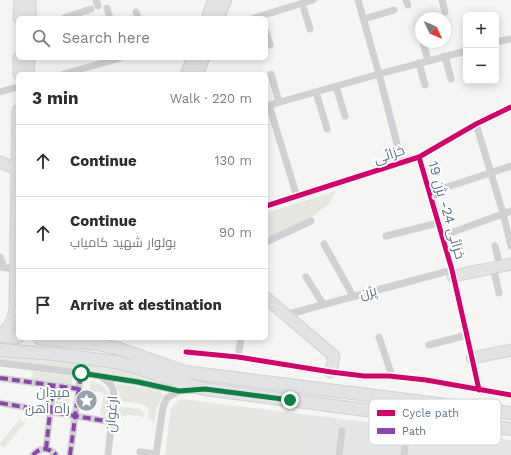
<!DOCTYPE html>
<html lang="en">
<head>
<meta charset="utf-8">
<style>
  :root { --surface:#fff; --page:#f7f7f7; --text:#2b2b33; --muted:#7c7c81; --line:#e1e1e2 }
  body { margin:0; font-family:"Work Sans",Cairo,sans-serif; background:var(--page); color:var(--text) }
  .controls { position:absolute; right:12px; top:12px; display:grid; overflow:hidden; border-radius:6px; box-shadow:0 2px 10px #0003 }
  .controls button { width:36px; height:36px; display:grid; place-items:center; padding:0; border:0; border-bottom:1px solid var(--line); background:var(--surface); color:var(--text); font:20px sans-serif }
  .compass { position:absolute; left:415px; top:12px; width:36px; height:36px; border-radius:50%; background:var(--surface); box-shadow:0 2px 10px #0003; rotate:134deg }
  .stop { position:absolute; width:12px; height:12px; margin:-9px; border:3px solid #0b8043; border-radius:50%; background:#fff }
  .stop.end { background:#0b8043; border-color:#fff; box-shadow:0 1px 4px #0008 }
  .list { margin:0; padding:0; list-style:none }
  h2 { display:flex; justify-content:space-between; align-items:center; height:52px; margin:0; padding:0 16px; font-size:17px }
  h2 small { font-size:13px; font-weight:400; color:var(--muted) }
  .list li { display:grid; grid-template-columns:26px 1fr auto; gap:12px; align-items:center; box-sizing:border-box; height:72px; padding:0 16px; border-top:1px solid var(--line) }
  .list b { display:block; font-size:15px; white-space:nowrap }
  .list p { margin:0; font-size:13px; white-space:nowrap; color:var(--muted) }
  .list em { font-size:13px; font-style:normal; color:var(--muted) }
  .icon { flex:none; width:22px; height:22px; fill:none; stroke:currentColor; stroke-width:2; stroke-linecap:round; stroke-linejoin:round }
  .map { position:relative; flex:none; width:511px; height:455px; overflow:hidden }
  .search { position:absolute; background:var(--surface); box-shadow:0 2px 10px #0003; left:16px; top:16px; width:252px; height:44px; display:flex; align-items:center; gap:10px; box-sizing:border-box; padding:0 14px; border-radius:6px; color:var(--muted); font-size:15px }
  .panel { position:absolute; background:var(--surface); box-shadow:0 2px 10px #0003; left:16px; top:72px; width:252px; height:268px; border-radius:6px }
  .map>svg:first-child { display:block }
  .built { fill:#e5e6e5 }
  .green { fill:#e4e8e1 }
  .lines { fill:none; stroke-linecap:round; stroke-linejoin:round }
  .secondary-casing { stroke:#d0d2d3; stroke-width:13 }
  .primary-casing { stroke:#d0d2d2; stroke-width:14 }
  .street { stroke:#d0d1d2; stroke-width:7 }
  .secondary { stroke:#e2e3e4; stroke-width:11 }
  .primary { stroke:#e2e3e4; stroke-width:12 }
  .quiet { stroke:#8e44ad; stroke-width:4; stroke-dasharray:8 4; stroke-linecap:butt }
  .cycleway-casing { stroke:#fff; stroke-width:8 }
  .cycleway { stroke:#d6006c; stroke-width:5 }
  .route { stroke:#0b8043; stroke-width:5 }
  .labels { text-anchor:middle; stroke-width:4; stroke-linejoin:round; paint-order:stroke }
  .street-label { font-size:14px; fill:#627686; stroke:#fff }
  .poi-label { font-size:14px; fill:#627686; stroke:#fff; text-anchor:end }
  .key { fill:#fff; stroke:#d0d6db; stroke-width:1 }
  .key-label { font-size:11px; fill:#627686 }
</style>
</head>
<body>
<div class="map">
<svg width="511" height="455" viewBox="0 0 511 455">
  <rect width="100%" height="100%" fill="#f5f5f3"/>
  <path class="built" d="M180,399L511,440V455H165L171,408Z"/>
  <path class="green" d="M336,191L329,204L309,219L266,238V213Z
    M0,355L82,363L115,368L150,377L183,388L144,379L101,372L0,360Z
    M30,371L73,376L71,386L29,380L34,375Z
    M91,381C95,383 100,384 103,386C112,393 112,409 105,416L100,415L104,393L89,391Z
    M117,384L160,390L162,393L163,395L156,409L154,425L152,420L148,418C148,417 149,412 149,411C148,402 129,403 122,401L120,395L116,386Z
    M65,389L71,390L67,411L55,409L56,401L63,402Z
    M183,402L309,419L304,455H167L174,410Z
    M120,407L140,409L144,413V417C134,416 126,412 118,420Z
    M20,419L25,423L4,448L0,445V443Z"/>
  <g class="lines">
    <defs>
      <path id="secondary" d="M19,18L20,0
        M30,18V0
        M19,74V58
        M28,74L29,58
        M0,162L18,170
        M453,276L511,264
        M266,298L334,356L331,372
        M0,333C11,328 12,321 15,311L18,111
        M472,358L511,350"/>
      <path id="primary" d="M208,18L214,0
        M218,18L225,0
        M187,74L193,58
        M197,74L203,58
        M0,336L18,337
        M39,338L97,344L120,349L185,372L511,413
        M0,350L55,354L116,362L139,368L185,384L205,389L511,429"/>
    </defs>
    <use href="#secondary" class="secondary-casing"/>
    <use href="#primary" class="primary-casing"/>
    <path class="street" d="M96,0L98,6
      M358,0L379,74L402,163
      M406,0L408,5
      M442,0L445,12
      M302,3L310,29
      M107,8L110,18
      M136,12L138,18
      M64,18L91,9
      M254,18L313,0
      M364,19L394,10
      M266,32L270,45
      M420,32L421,35
      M423,42L428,61
      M496,42L511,39
      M445,56L451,79
      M419,63L425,85
      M64,74L120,58
      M271,74L279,102
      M336,86L345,116
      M0,92L18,87
      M316,92L327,129
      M269,105L297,197
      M266,106L379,74L466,51
      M476,124L503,213L511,246
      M419,157L452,270L472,358L479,390
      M429,193L511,166
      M266,206L419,157L476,124L511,107
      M386,236L438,223
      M442,236L511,211
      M266,242L311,221
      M324,244L353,296
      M495,246L500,266
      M0,257L4,267
      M0,267L16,269
      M493,267L499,293
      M306,277L323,304
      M285,315L452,270
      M379,337L392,376
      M429,345L467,335
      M186,352L238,357L331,372L364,376H389L426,380L511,395
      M238,357L241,338
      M0,363L81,373L138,382L179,391L195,390
      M102,377C111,384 113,386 114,396L108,455
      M0,378L79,389
      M0,403L111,422
      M46,449L53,386
      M140,452L156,454
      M33,455C40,447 49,447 56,455
      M70,455L81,373
      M156,455L163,407L167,398L179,391
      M339,455L342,431
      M404,455L407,429"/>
    <use href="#secondary" class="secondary"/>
    <use href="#primary" class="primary"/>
    <path class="quiet" d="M0,378L79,389
      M0,403L111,422
      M46,449L53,386
      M33,455C40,447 49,447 56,455
      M70,455L81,373"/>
    <defs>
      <path id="cycleway" d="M419,157L452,270L472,358L479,390
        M266,206L419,157L476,124L511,107
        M186,352L238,357L331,372L364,376H389L426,380L511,395"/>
    </defs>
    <use href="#cycleway" class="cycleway-casing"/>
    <use href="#cycleway" class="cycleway"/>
  </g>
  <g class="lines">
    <path class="route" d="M81,373L138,382L179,391L205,389L290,400"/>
  </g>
  <defs>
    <symbol id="sight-disc" viewBox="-11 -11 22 22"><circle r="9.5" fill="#95a2ac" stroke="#fff"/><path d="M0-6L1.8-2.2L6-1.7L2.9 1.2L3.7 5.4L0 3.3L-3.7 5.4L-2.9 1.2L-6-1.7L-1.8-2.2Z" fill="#fff"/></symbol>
  </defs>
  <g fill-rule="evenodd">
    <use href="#sight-disc" x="74" y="388" width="25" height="25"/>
  </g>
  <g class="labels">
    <g class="street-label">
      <text transform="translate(389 154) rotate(-18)" y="5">خزائی</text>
      <text transform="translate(447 210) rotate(74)" y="5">خزائی 24- پژن 19</text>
      <text transform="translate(368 292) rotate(-15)" y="5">پژن</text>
      <text transform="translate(111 414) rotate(-86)" y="5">ارغوان</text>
    </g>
    <g class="poi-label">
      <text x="70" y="397">میدان<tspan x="70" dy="16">راه آهن</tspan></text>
    </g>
  </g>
  <rect x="369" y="399" width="132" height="46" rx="6" class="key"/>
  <rect x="377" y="410" width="18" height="6" fill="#d6006c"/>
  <rect x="377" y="428" width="18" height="6" fill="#8e44ad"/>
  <g class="key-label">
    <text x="402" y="417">Cycle path</text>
    <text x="402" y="435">Path</text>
  </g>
</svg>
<div class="controls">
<button>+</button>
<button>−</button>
</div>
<svg class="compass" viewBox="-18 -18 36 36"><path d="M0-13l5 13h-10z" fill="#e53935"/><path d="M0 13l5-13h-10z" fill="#7c7c81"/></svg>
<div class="stop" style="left:81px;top:373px"></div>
<div class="stop end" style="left:290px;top:400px"></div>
<div class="search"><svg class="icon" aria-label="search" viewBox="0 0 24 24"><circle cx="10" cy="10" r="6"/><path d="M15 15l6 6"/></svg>Search here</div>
<section class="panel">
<h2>3 min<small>Walk · 220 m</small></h2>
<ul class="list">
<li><svg class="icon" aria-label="ahead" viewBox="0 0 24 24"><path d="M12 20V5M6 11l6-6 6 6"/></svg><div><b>Continue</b></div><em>130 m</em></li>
<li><svg class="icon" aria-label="ahead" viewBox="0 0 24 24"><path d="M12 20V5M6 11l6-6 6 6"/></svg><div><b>Continue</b><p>بولوار شهید کامیاب</p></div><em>90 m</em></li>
<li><svg class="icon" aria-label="arrive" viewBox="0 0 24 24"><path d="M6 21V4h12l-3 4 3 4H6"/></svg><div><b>Arrive at destination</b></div></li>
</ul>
</section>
</div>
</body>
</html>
